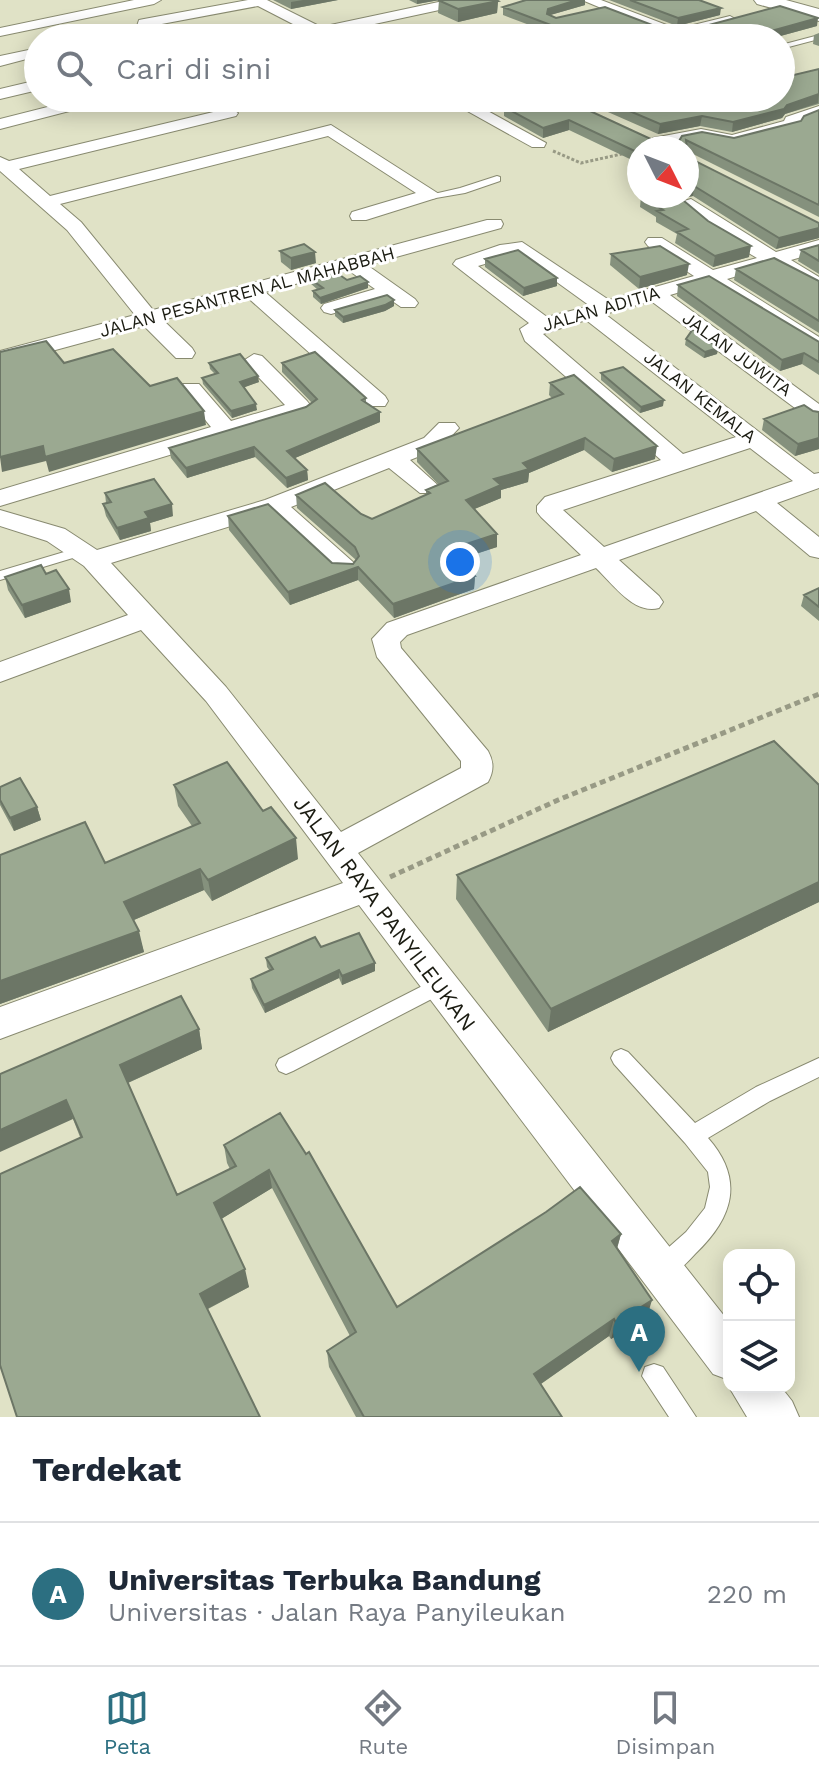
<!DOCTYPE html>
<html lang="id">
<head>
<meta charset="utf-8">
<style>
  :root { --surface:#fff; --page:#f6f6f7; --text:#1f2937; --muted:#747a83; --line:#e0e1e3; --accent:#2c6f81 }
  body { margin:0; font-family:"Work Sans",sans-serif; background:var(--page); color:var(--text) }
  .controls { position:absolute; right:24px; bottom:24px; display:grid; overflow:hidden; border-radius:16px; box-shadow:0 4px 20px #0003 }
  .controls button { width:72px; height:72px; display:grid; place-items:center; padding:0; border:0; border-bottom:2px solid var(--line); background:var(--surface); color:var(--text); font:40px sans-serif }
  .compass { position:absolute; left:627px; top:136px; width:72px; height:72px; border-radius:50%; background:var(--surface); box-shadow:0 4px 20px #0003; rotate:132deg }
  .you { position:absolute; left:460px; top:562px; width:28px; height:28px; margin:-20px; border:6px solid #fff; border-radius:50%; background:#1a73e8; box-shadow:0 0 0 12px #1a73e833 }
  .badge { display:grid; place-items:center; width:52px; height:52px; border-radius:50%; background:var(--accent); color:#fff; font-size:26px; font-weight:700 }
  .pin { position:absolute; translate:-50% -66px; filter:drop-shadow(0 2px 4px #0008) }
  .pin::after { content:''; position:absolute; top:42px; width:28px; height:24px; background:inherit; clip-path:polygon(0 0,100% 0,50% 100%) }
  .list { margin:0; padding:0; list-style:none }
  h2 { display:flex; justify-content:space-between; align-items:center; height:104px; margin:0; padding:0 32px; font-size:34px }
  h2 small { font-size:26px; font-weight:400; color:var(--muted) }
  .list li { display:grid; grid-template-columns:52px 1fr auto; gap:24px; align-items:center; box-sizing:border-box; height:144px; padding:0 32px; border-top:2px solid var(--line) }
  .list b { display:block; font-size:30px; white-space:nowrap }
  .list p { margin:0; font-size:26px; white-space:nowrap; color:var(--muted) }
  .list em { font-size:26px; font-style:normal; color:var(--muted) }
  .icon { flex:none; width:44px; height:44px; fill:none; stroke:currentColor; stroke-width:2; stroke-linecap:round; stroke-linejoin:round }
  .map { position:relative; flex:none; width:819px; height:1417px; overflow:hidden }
  .search { position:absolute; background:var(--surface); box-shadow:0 4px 20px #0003; left:24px; right:24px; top:24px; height:88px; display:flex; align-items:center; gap:20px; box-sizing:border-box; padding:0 28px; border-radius:44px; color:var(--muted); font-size:30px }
  .sheet { height:248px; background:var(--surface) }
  nav { display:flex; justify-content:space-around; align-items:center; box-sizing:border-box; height:112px; border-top:2px solid var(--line); background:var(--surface); font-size:22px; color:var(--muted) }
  nav a { display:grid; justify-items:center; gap:4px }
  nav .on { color:var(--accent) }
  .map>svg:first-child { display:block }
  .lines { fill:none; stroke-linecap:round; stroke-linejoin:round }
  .lane-casing { stroke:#888a70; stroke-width:2 }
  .street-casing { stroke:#888a70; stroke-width:2 }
  .secondary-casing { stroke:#888a70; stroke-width:2 }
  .path-far1 { stroke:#989a85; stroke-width:3; stroke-dasharray:3 2; stroke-linecap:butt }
  .path { stroke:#989a85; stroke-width:5; stroke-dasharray:6 4; stroke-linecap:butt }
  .lane { fill:#fff; fill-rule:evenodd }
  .street { fill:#fff; fill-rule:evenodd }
  .secondary { fill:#fff; fill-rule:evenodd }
  .wall { fill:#85917d }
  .shaded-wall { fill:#6c7666 }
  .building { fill:#9ba991; stroke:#6c7666; stroke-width:2 }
  .labels { text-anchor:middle; stroke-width:6; stroke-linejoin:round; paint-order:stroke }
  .far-street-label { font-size:18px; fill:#1a1b11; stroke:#fff }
  .street-label { font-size:22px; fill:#1a1b11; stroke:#fff }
</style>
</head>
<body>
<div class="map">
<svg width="819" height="1417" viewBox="0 0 819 1417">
  <rect width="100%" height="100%" fill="#e0e2c6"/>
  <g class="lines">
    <defs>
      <path id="lane" d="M819,35V39L781,49V45Z
        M497,176L500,177V181L465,193L430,199L425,196L460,188Z
        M81,547L88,551L86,554L0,580V571Z
        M440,977L447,979L450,985L447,991L293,1071L286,1074L279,1071L276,1065L279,1059Z
        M621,1049L628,1052L695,1123L756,1087L819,1058V1077L770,1101L708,1138C745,1180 733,1218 695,1254C685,1265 674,1276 660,1281L652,1278L649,1270L652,1262L686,1232L705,1208L710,1187L708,1172L685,1143L614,1064L611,1058L614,1052Z
        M654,1364L663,1367L696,1417H669L642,1376L645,1367Z"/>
      <path id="street" d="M134,0H161L154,4L0,36V28Z
        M248,0H267L321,27L448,0H474L467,4L333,33L338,38H320L258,6L151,26L149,32L122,38H95L137,26L139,20L144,19Z
        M582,0H601L677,29L730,16L737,20L677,38H652L661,33Z
        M38,48V56L0,66V56Z
        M38,80V90L0,99V89Z
        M83,98H110L108,101L0,129V119Z
        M444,98H464L546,143L544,147H532Z
        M819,106V116L800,123L798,128L732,145L701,139L659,147L651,142L653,138L701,129L732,135L784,121L786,117Z
        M230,108L238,113L236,116L19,169L50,196L331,125L439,194L436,198L366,220H352L350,216L352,212L416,193L328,136L60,204L81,222L153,310L487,220H501L503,224L501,228L367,265L415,299L418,303L415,307H401L388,298L331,314L324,312L321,308L324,304L375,289L348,270L265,292L385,396L388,401L385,406H369L247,297L163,320L192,348L195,353L192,358H176L144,326L0,365V351L135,315L67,230L0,171V157L9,161Z
        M691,199L776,252L819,240V252L791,260L819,277V291L772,266L727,279L819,337V352L708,284L670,295L819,404V422L811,420L651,301L605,314L814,474L819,473V488L777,503L819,537V558L810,556L756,511L619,560L659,596L663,602L659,608C634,615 613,584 596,568L407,635L400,642L401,648L488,751C494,762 494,771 488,782L358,853L729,1322V1380L713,1374L359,905L0,1039V1007L343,883L206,701L141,630L0,682V662L128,615L84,566L47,541L0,526V510L65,529L97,550L265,500L424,438L439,423H455L459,428L440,448L410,460L441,488L438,493H420L389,468L291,507L353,562L357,568L353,574L344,576L335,574L270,514L111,563L226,687L341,832L461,768V761L377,657L372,639L387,623L581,555L541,517L537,512V506L545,497L661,460L525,341L520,329L529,323L453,264L456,260L500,245L522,242L609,300L694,276L648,246L645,242L648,238H662L713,270L757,258L708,229L684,209L682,205L684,201ZM518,254L590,306L547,317L478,266ZM586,320L736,437L683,454L543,334ZM750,448L793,481L604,547L563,510Z
        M254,354L262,356L307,401L311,406L306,414L0,506V490L211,427L180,389L183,384H199L231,421L285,405L243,361Z
        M729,1387H781L792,1401L799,1417H747Z"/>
      <path id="secondary" d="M754,0H786L819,9V21L757,4Z"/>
    </defs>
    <use href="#lane" class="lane-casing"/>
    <use href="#street" class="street-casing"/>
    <use href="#secondary" class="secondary-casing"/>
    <path class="path-far1" d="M553,151L581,163L626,153"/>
    <path class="path" d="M390,877L558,800L819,694"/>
    <use href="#lane" class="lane"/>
    <use href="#street" class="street"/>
    <use href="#secondary" class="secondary"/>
  </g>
  <path class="wall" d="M273,0H338L291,9Z
    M409,0H496L498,1L497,13L458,22L438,13L439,0L417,4Z
    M526,0H585V5L550,15L556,18L655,26L654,33L817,26L773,38H564L503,15V7Z
    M609,0H699L720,15L677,26Z
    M819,33V46L813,44L814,35Z
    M819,69V104L785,114L782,118L732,132L700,126L658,134L576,98H781Z
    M534,98L655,141H679L734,138L801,121L819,110V217L687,151L639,148V166L634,164V161L569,130L543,138L504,116V107Z
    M687,157L819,223V238L776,249L693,196L683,198L684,201L749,257L713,267L675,243L677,234L656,222V217L640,207L641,196H687Z
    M819,245V274L798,261L801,250Z
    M280,251L316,263L291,270L281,262Z
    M611,254L687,275L639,289L610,265Z
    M485,259L557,286L523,296L485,267Z
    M736,269L819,281V333L734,280Z
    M309,278L368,282V288L321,304L313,297V291L318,290L310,283Z
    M678,285L819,342V375L802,364L780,371L677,296Z
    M394,306L385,311L343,323L335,316V310Z
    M686,339L718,348L717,354L704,358L685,345Z
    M209,363L259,382L244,387L257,410L232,418L203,384L202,378L215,374L210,369Z
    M282,363L366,398V403L380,422L295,458L307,470L308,480L287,488L255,457L187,478L171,458L169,448L306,407L312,403L282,372Z
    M601,373L663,406L640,413L601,380Z
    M550,383L655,459L612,472L584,450L529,473L528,482L501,490V498L474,509L497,534V547L458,560L475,576L474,589L394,618L358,580L290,605L229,530L228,516L332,563L353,564L356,560L297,508L296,495L361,514L372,519L426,495V490L438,484L417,462V449L552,398L549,395Z
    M813,411L819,412V449L795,456L762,430L764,419Z
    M105,493L173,516L150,523L151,531L120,540L106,516L103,504L106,503Z
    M5,577L71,602L25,618L8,590Z
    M819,588V621L801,606L804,595Z
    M174,785L298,859L212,901L204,890L134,920L144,952L0,1004V855L105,863L192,826L178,806Z
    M819,785V902L548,1032L456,899L457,875Z
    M0,787L37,807L41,820L14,831L0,805Z
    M321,947L375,971L342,985L339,978L265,1013L252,988L251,979L270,971L267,967L266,958Z
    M199,1029L202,1049L128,1083L177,1195L230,1169L227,1163L224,1145L280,1113L397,1307L621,1234L617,1249L647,1317L611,1339L609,1336L541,1384L562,1417H356L329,1367L327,1351L350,1336L272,1188L221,1219L249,1287L208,1309L80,1137L73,1119L0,1074Z"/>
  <path class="shaded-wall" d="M303,0H338L291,9V2Z
    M417,0H440L417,4Z
    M577,0H585V5L547,16L548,9Z
    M498,1L497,13L458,22V9Z
    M721,8L720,15L677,26L678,18Z
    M818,18L817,26L773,38H746Z
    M617,33V38H598Z
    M819,94L818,103L785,114L782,118L732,132L733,122Z
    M702,116L700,126L658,134L660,124Z
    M569,120V130L543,138V128Z
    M694,186L693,196L683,198L680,196H687V187Z
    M819,228V238L776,249L779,238Z
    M751,246L749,257L713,267L715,256Z
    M315,252L316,263L291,270V258Z
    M689,264L687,275L639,289L640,277Z
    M557,278V286L523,296L524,288Z
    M368,282V288L321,304L320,298Z
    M394,300V306L385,311L343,323V317Z
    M718,348L717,354L704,358L705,352Z
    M804,353L802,364L780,371L782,360Z
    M258,376L259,382L240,389V382Z
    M664,400L663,406L640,413L641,407Z
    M256,404L257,410L232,418L231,411Z
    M204,411L206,425L49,472L45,457Z
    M380,412V422L288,461L287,451Z
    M585,438L584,450L529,473L528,482L501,490V498L465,513L466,500L494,479L523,463Z
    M819,438V449L795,456L798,444Z
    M43,446L46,461L2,472L0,457Z
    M657,446L655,459L612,472L614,459Z
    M254,447L255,457L187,478L186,468Z
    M307,470L308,480L287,488L286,478Z
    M172,504L173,516L150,523L151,531L120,540L117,528L145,512Z
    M497,534V547L447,563L448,550Z
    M358,567V580L290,605L288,592Z
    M475,576L474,589L394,618L393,604Z
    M69,589L71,602L25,618L22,605Z
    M37,807L41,820L14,831L10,818Z
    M296,838L298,859L212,901L208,880Z
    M200,869L204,890L129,922L124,902Z
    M819,882V902L548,1032L551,1009Z
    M139,931L144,952L0,1004V981Z
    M375,963V971L342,985V976Z
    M339,970V978L265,1013L264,1005Z
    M199,1029L202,1049L125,1084L120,1065Z
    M66,1100L73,1119L0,1152V1130Z
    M269,1170L272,1188L218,1221L214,1203Z
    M621,1234L616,1251L612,1241Z
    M245,1269L249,1287L205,1310L200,1294Z
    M652,1300L647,1317L611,1339L616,1323Z
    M614,1319L609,1336L532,1390L534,1374Z"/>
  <path class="building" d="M438,0H496L498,1L458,9Z
    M526,0H577L548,9L547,14L556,18L605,7L655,26L650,30L653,33H679L780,6L818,18L746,38H631L617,33L598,38H585L503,7Z
    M630,0H699L721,8L678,18Z
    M819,69V94L787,105L784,109L733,122L702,116L660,124L599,98H781V78Z
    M534,98H562L655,141H679L682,136L702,132L734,138L801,121L804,116L819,110V205L686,140L687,148H639V156L635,154L639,153L569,120L543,128L504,107Z
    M687,155V157L819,223V228L779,238L694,186L687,187Z
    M641,196H682L684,201L708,221L751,246L715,256L677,232L688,229L657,211L663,210Z
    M304,244L315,252L291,258L280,251Z
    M819,245V261L801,250Z
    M660,246L689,264L640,277L611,254Z
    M518,250L557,278L524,288L485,259Z
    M774,258L819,281V321L736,269Z
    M334,271L347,280L360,276L368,282L320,298L313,291L323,288L309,278Z
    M709,276L819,342V362L804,353L782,360L678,285Z
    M387,295L394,300L385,305L343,317L335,310Z
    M693,329L718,348L705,352L686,339Z
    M46,341L64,363L113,349L150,386L177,378L204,411L45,457L43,446L0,457V352Z
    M315,352L366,398L362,400L380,412L287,451L307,470L286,478L254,447L186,468L169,448L306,407L317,399L282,363Z
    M240,354L258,376L240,382L256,404L231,411L202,378L218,373L209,363Z
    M623,367L664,400L641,407L601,373Z
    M574,375L657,446L614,459L585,438L523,463L529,469L494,479L501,485L466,500L497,534L448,550L475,576L393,604L358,567L288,592L228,516L268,504L332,563L353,564L359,556L355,547L296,495L325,483L361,514L372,519L430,493L426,490L448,481L417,449L563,394L550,383Z
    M804,405L813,411L819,412V438L798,444L764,419Z
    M154,479L172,504L145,512L149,518L117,528L103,504L111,502L105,493Z
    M41,565L46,574L56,570L69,589L22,605L5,577Z
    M819,588V607L804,595Z
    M774,741L819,785V882L551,1009L457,875Z
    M227,762L263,811L271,807L296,838L208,880L200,869L124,902L139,931L0,981V855L85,822L105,863L200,823L174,785Z
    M20,778L37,807L10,818L0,800V787Z
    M359,933L375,963L342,976L339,970L264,1005L251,979L273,969L266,958L315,937L321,947Z
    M181,996L199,1029L120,1065L177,1195L236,1166L224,1145L280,1113L306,1154L309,1152L397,1307L546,1212L580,1187L621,1234L612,1241L652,1300L616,1323L614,1319L534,1374L562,1417H364L327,1351L356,1332L269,1170L214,1203L245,1269L200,1294L260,1417H17L0,1365V1174L82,1137L66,1100L0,1130V1074Z"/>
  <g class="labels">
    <g class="far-street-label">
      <text transform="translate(247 292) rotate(-15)" y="6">JALAN PESANTREN AL MAHABBAH</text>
      <text transform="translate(601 309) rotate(-16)" y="6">JALAN ADITIA</text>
      <text transform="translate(737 354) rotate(36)" y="6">JALAN JUWITA</text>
      <text transform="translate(700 397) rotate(38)" y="6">JALAN KEMALA</text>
    </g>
    <g class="street-label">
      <text transform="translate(385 913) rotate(53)" y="8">JALAN RAYA PANYILEUKAN</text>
    </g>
  </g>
</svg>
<div class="controls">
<button><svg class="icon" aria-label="locate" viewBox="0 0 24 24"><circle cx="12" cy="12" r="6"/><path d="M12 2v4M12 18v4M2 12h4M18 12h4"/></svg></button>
<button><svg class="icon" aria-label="layers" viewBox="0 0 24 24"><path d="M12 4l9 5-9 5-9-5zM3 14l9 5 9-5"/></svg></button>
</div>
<svg class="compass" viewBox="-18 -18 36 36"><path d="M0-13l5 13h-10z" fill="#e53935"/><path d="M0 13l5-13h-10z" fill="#747a83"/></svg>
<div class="you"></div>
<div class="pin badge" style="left:639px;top:1372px">A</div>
<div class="search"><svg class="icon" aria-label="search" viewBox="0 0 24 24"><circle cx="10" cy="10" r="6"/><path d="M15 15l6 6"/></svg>Cari di sini</div>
</div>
<section class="sheet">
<h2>Terdekat<small></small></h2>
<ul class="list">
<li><span class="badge">A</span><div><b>Universitas Terbuka Bandung</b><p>Universitas · Jalan Raya Panyileukan</p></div><em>220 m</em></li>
</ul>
</section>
<nav>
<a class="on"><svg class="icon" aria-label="map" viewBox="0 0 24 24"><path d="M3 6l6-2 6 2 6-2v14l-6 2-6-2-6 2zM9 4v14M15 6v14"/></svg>Peta</a>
<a><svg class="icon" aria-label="directions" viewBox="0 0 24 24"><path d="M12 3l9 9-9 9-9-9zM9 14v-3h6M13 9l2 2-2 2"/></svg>Rute</a>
<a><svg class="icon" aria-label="saved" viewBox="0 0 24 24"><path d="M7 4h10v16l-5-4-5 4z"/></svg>Disimpan</a>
</nav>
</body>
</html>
